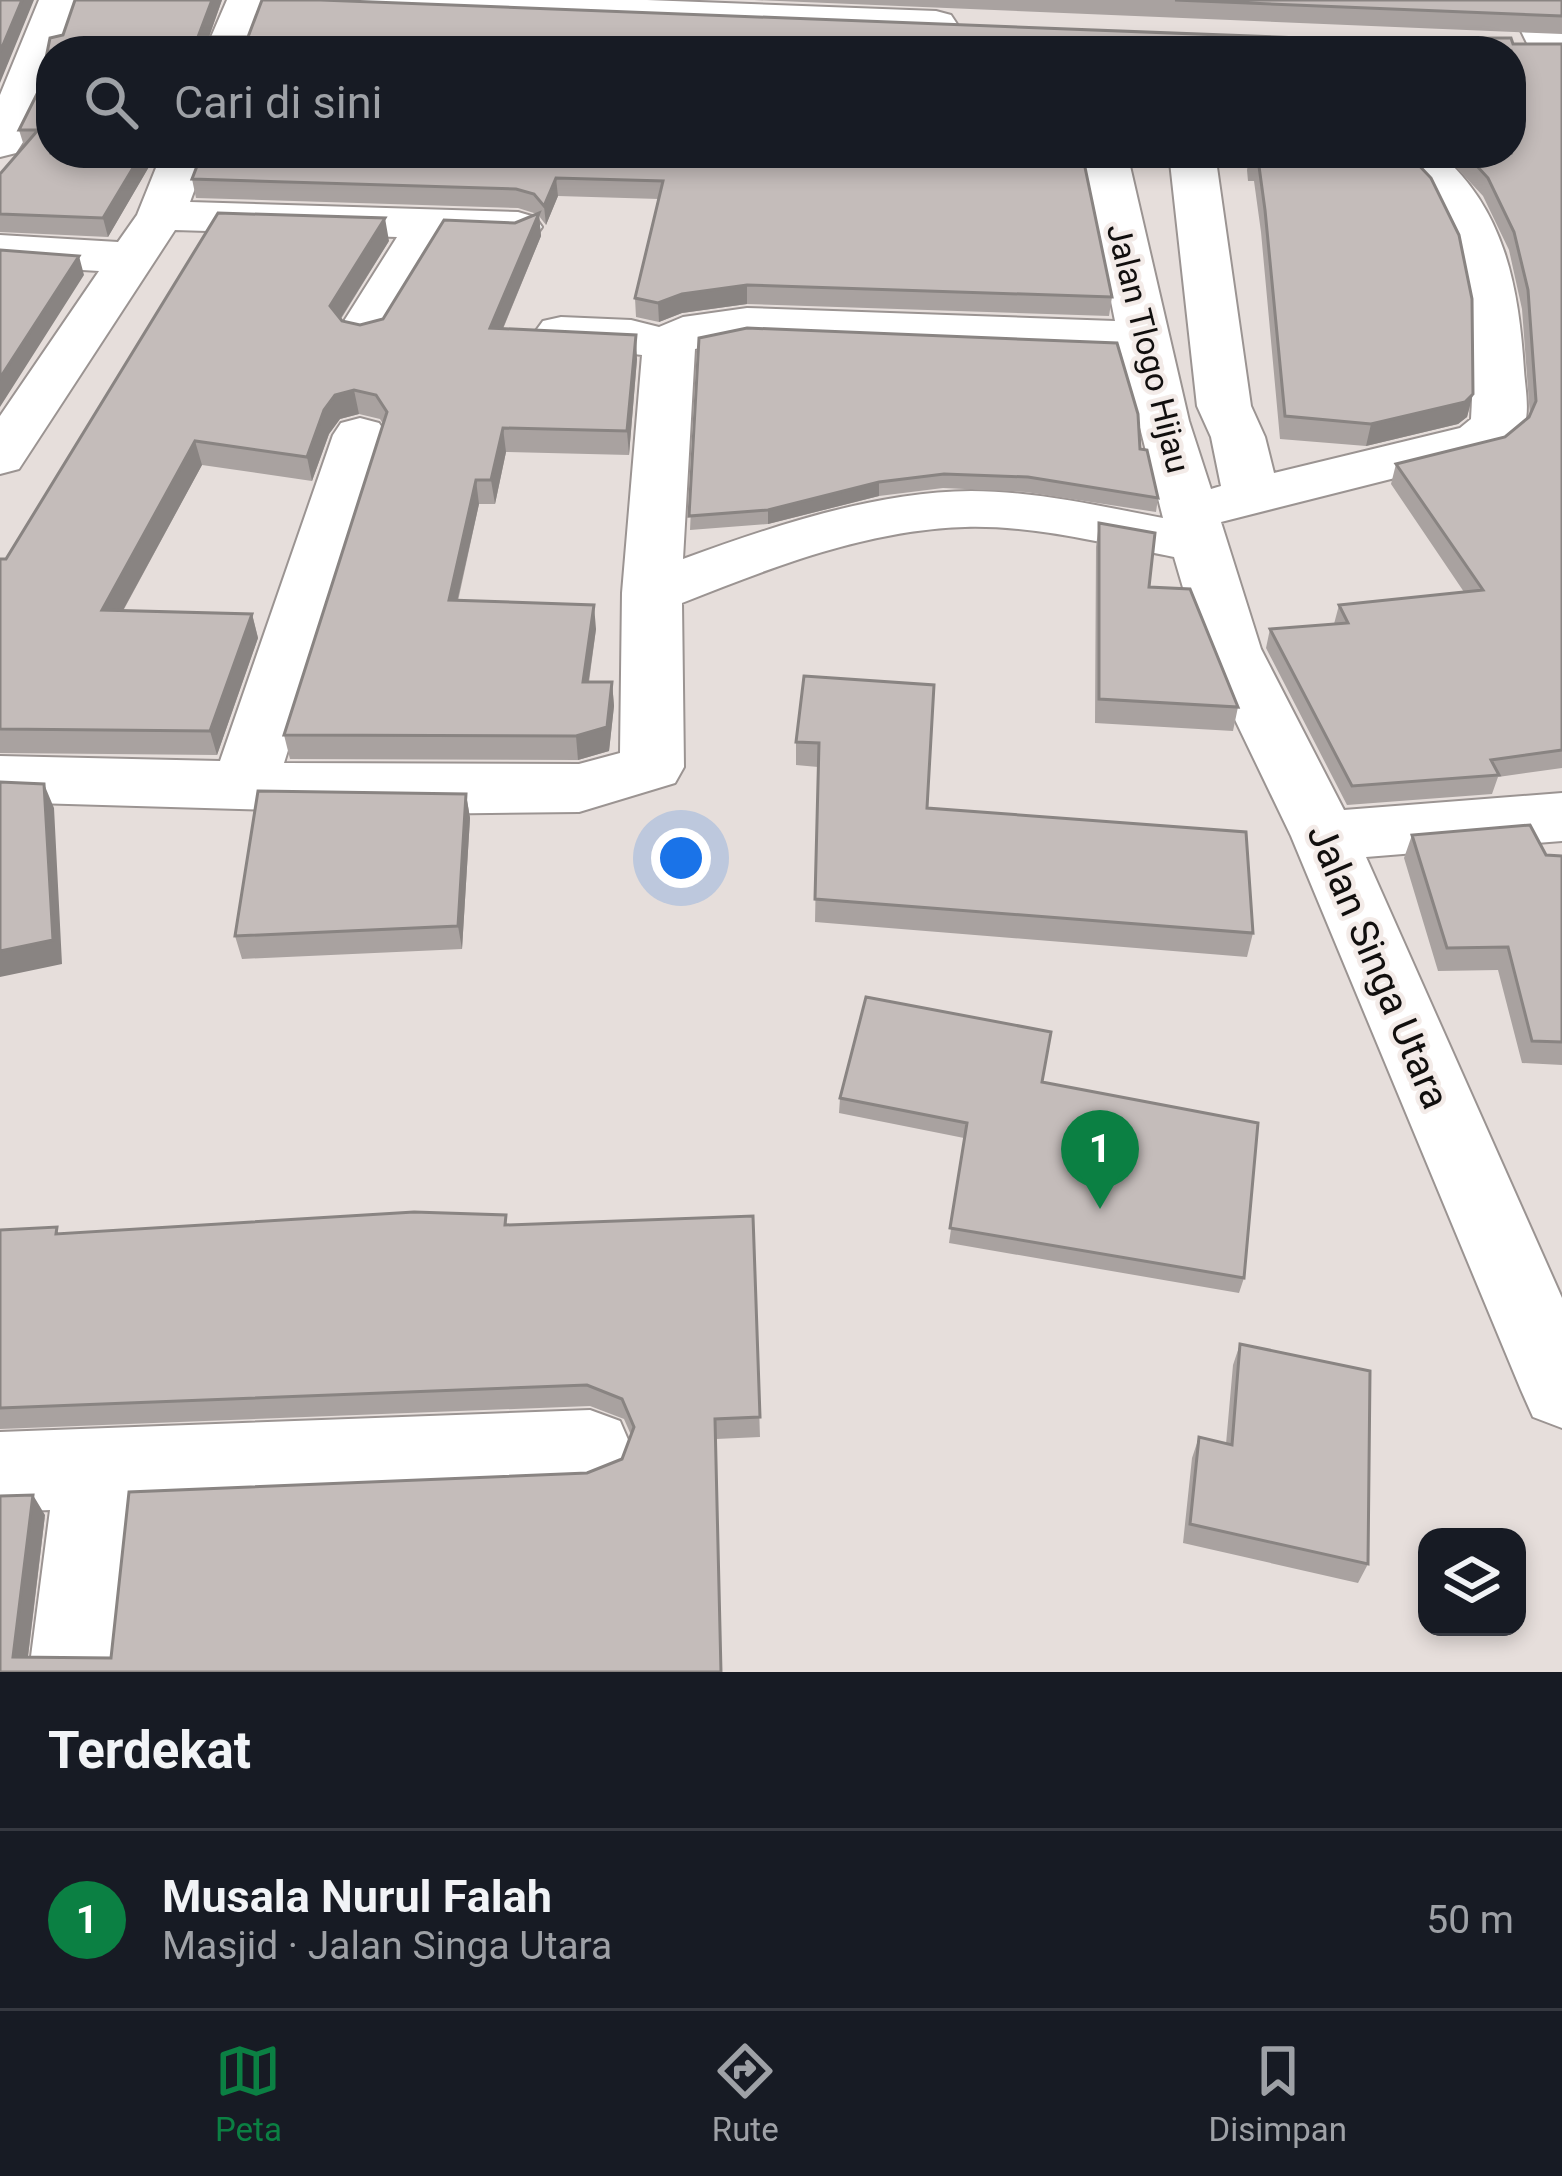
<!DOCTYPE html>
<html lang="id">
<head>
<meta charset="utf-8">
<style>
  :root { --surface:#171b24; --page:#242831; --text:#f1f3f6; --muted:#9ea1a6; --line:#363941; --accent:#0b8043 }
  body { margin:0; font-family:Roboto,sans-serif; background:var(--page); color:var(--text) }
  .controls { position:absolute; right:36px; bottom:36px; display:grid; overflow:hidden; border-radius:24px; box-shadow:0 6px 18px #0003 }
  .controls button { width:108px; height:108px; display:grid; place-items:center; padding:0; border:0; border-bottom:3px solid var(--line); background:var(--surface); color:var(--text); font:60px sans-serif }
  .you { position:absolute; left:681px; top:858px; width:42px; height:42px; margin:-30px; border:9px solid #fff; border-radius:50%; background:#1a73e8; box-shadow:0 0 0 18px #1a73e833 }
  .badge { display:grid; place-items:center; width:78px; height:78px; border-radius:50%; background:var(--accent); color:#fff; font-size:39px; font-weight:700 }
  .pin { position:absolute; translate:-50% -99px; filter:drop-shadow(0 3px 6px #0008) }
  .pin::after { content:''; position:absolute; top:63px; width:42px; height:36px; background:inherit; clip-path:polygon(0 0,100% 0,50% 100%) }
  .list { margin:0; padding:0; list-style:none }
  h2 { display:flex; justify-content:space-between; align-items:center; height:156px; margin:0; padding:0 48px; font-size:51px }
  h2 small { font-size:39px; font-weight:400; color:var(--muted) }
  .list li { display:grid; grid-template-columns:78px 1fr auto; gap:36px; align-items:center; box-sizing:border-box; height:180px; padding:0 48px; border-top:3px solid var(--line) }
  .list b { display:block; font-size:45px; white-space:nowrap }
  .list p { margin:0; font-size:39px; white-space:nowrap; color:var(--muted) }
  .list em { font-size:39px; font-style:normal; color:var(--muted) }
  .icon { flex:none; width:66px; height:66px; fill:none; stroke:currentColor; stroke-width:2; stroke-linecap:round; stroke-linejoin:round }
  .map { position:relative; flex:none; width:1562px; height:1672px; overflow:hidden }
  .search { position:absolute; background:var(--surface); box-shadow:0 6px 18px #0003; left:36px; right:36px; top:36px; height:132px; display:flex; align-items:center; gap:30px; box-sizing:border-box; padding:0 42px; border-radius:48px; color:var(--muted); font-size:45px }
  .sheet { height:336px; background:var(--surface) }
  nav { display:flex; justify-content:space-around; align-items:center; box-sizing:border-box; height:168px; border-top:3px solid var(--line); background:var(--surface); font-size:33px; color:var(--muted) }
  nav a { display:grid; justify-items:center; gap:6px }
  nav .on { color:var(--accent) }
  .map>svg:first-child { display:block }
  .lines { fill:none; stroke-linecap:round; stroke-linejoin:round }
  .minor-casing { stroke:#9b9492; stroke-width:4 }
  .minor { fill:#fff; fill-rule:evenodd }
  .wall { fill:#a9a2a0 }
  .shaded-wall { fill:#898482 }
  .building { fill:#c4bcba; stroke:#898482; stroke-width:3 }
  .labels { text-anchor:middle; stroke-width:9; stroke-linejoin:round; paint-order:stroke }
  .far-street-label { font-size:33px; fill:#110f0e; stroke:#f3ebe8 }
  .street-label { font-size:39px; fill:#110f0e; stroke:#f3ebe8 }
</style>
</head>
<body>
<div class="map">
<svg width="1562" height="1672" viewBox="0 0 1562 1672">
  <rect width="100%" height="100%" fill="#e6dedb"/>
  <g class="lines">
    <defs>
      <path id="minor" d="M39,0H81L64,51H51C51,87 37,123 16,153L0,157V95Z
        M227,0H269L249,51H205Z
        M301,0H647L936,11L951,15L957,24L951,33L936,37L322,13L307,9Z
        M1506,0H1548L1562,27V83L1546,79L1540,70Z
        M162,153H208L190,202L518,212L535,217L542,227L535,237L518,242L445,239L383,340L365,344L347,340L339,329L397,237L175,230L19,469L0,474V416L99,271L0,265V235L118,242L137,215Z
        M1081,153H1127L1189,421L1211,489L1221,486L1211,437L1197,406L1169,153H1215L1251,406L1265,437L1274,473L1460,428L1471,419C1476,336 1473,233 1407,173L1255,167L1239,163L1232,153H1439C1505,209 1519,289 1524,370C1525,386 1530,411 1524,426C1520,436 1507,445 1498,452L1221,522L1261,649L1344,810L1562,793V841L1366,857L1562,1298V1428L1533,1417L1521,1390L1291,836L1201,649L1174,557C1106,544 1036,525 965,527C867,530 772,567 682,603L684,767L675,783L579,812L409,814L0,802V756L220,761L333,435L341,423L360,418L379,423L387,435L284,763L579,764L620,753L622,593L642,355L543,343L535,332L543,321L561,317L631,320L659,327L683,317L747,308L1115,321ZM747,338L1121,353L1163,518C1099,506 1036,491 971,491C874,492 773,526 683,559L695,349Z
        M590,1410L620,1421L632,1449L620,1477L590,1488L135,1507L119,1672H29L50,1510L0,1512V1432Z"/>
    </defs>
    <use href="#minor" class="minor-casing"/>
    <use href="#minor" class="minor"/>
  </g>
  <path class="wall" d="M75,0H222L209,37H248L262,0H321L1301,38H1511L1513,44H1562V768L1498,777L1492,794L1347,805L1266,648L1270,629L1334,624L1339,605L1464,592L1391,484L1396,464L1505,437L1530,416L1522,309L1509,250L1483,196L1443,153H1511V51H51V153H157L108,237L0,232V174L24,146L19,130L40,88L50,38L63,35Z
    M754,0H1562V34Z
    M1082,153L1112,297L1109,316L747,304L682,313L659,322L636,317L635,298L659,199L558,196L546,225L539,216L541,236L503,329L637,359L629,455L506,452L495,504H479L458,601L596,629L589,682H612L614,706L609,751L578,760L290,759L284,735L383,424L380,419L359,414L340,419L329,434L312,481L202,465L123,611L252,614L258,638L217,755L0,753V559H6L389,241L341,319L342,321L360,325L383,319L515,223L537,214L518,208L196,198L192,179Z
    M1250,153H1351L1473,394L1467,417L1458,424L1366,446L1280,439L1261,232L1254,181H1248L1247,170Z
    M699,338L1140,449L1158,498L1156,512L1026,492L943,488L879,496L768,524L690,530Z
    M1099,523L1238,707L1233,731L1095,723L1096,547Z
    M804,676L927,808L1253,933L1247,957L815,922L818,767L796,765V742Z
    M466,794L470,818L462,949L242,959L235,936Z
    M1412,835L1562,856V1065L1522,1063L1498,970L1438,971L1404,858Z
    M1042,1083L1244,1278L1239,1293L949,1243L964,1138L839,1113L840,1098Z
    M753,1216L760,1437L716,1439L721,1672H0L45,1515L28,1657L111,1658L622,1459L631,1435L624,1419L590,1406L0,1429V1230L61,1233L508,1225Z
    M1240,1344L1368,1564L1358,1583L1183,1543L1192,1458L1199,1437L1226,1444L1233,1365Z"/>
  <path class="shaded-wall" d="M22,0H34L0,83V52Z
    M212,0H222L204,51L198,37Z
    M142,153H157L108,237L103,218Z
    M556,178L558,196L546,225L544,206Z
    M539,213L541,236L493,352L490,328Z
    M385,218L389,241L334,329L330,306Z
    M79,256L84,275L0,407V378Z
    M747,285V304L682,313L659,322L658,303L682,294Z
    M636,335L637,359L629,455L627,431Z
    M354,390L359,414L340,419L329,434L312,481L307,457L324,410L335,395Z
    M1473,394L1467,417L1458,424L1366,446L1371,424Z
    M503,428L506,452L495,504L491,480Z
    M195,441L202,465L110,634L102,610Z
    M476,480L479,504L452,624L449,600Z
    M879,482V496L768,524V510Z
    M594,605L596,629L585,706L583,682Z
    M252,614L258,638L217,755L210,731Z
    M612,682L614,706L609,751L578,760L576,736Z
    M44,784L54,808L62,964L0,977V951Z
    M466,794L470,818L462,949L458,926Z
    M33,1495L45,1515L26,1672L13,1657Z"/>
  <path class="building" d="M0,0H22L0,52Z
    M75,0H212L198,37H248L262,0H321L1301,38H1511L1513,44H1562V750L1491,760L1499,775L1352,786L1270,629L1348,623L1339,605L1483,590L1396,464L1505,437L1529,417L1536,401L1528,290L1514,232L1488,178L1465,153H1511V51H51V153H142L103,218L0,214V174L38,130H19L40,88L50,38L63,35Z
    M1175,0H1562V16Z
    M202,153H1082L1112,297L747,285L682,294L658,303L635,298L663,181L556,178L544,206L534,194L516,189L192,179Z
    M1251,153H1351L1410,156L1431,178L1459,235L1472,299L1473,394L1465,402L1371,424L1285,416L1265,210L1258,159H1252Z
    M218,213L385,218L330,306L342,321L360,325L383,319L444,220L515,223L539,213L490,328L636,335L627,431L503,428L491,480H476L449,600L594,605L583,682H612L607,727L576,736L284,735L387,412L376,395L354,390L335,395L324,410L307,457L195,441L102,610L252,614L210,731L0,729V559H6Z
    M0,250L79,256L0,378Z
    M747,328L1117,343L1138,414L1140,449L1147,450L1158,498L1028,477L944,474L879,482L768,510L689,516L699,338Z
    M1099,523L1155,533L1149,587L1190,589L1238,707L1099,699Z
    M804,676L934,685L927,808L1246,832L1253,933L815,899L819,743L796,742Z
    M0,782L44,784L53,940L0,951Z
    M258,791L466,794L458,926L235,936Z
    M1530,825L1546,855L1562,856V1042L1532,1041L1508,947L1447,948L1412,835Z
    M866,997L1051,1032L1042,1082L1258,1123L1244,1278L950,1228L967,1123L840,1098Z
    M414,1212L506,1215L505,1225L753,1216L760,1417L715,1419L721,1672H0V1496L33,1495L13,1657L111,1658L129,1492L587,1473L622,1459L634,1427L622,1399L587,1385L0,1408V1230L57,1227L56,1234Z
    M1240,1344L1370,1371L1368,1564L1190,1524L1199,1437L1232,1445Z"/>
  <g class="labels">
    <g class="far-street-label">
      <text transform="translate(1149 348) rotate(76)" y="12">Jalan Tlogo Hijau</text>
    </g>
    <g class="street-label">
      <text transform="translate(1379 966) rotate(67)" y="14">Jalan Singa Utara</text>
    </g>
  </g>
</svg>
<div class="controls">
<button><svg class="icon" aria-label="layers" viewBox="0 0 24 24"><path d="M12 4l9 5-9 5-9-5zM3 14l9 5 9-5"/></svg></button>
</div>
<div class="you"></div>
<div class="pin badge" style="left:1100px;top:1209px">1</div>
<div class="search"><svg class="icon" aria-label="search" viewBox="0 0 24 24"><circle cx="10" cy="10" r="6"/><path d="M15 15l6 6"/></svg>Cari di sini</div>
</div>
<section class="sheet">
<h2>Terdekat<small></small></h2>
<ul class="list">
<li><span class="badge">1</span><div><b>Musala Nurul Falah</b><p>Masjid · Jalan Singa Utara</p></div><em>50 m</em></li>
</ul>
</section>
<nav>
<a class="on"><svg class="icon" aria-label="map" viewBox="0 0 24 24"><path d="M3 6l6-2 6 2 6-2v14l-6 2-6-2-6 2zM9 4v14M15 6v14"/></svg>Peta</a>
<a><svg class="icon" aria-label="directions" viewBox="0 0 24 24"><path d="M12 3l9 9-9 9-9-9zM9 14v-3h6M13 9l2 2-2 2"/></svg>Rute</a>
<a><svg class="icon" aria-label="saved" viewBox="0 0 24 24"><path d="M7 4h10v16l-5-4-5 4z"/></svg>Disimpan</a>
</nav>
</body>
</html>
